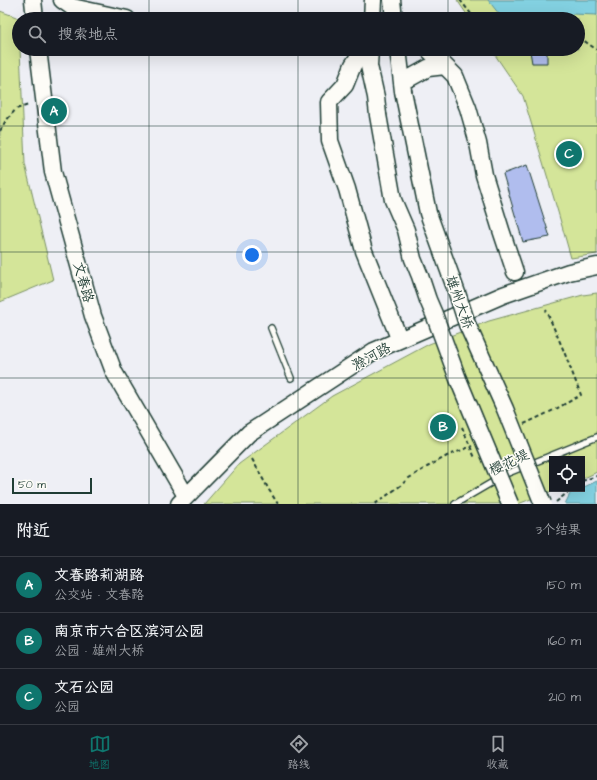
<!DOCTYPE html>
<html lang="zh">
<head>
<meta charset="utf-8">
<style>
  :root { --surface:#171b24; --page:#20242c; --text:#f1f3f6; --muted:#9ea1a6; --line:#363941; --accent:#0f766e }
  body { margin:0; font-family:"Architects Daughter","LXGW WenKai TC",sans-serif; background:var(--page); color:var(--text) }
  .controls { position:absolute; right:12px; bottom:12px; display:grid; overflow:hidden; border-radius:0px; box-shadow:0 4px 16px #0002 }
  .controls button { width:36px; height:36px; display:grid; place-items:center; padding:0; border:0; border-bottom:1px solid var(--line); background:var(--surface); color:var(--text); font:20px sans-serif }
  .scale { position:absolute; left:12px; bottom:10px; width:80px; box-sizing:border-box; padding-left:4px; border:2px solid #1f3d34; border-top:0; font-size:11px; line-height:14px; white-space:nowrap; color:#1f3d34; -webkit-text-stroke:3px #fdfcf7; paint-order:stroke }
  .you { position:absolute; left:252px; top:255px; width:14px; height:14px; margin:-10px; border:3px solid #fff; border-radius:50%; background:#1a73e8; box-shadow:0 0 0 6px #1a73e833 }
  .badge { display:grid; place-items:center; width:26px; height:26px; border-radius:50%; background:var(--accent); color:#fff; font-size:13px; font-weight:700 }
  .pin { position:absolute; translate:-50% -50%; border:2px solid #fff; box-shadow:0 1px 4px #0006 }
  .list { margin:0; padding:0; list-style:none }
  h2 { display:flex; justify-content:space-between; align-items:center; height:52px; margin:0; padding:0 16px; font-size:17px }
  h2 small { font-size:13px; font-weight:400; color:var(--muted) }
  .list li { display:grid; grid-template-columns:26px 1fr auto; gap:12px; align-items:center; box-sizing:border-box; height:56px; padding:0 16px; border-top:1px solid var(--line) }
  .list b { display:block; font-size:15px; white-space:nowrap }
  .list p { margin:0; font-size:13px; white-space:nowrap; color:var(--muted) }
  .list em { font-size:13px; font-style:normal; color:var(--muted) }
  .icon { flex:none; width:22px; height:22px; fill:none; stroke:currentColor; stroke-width:2; stroke-linecap:round; stroke-linejoin:round }
  .map { position:relative; flex:none; width:597px; height:504px; overflow:hidden }
  .search { position:absolute; background:var(--surface); box-shadow:0 4px 16px #0002; left:12px; right:12px; top:12px; height:44px; display:flex; align-items:center; gap:10px; box-sizing:border-box; padding:0 14px; border-radius:22px; color:var(--muted); font-size:15px }
  .sheet { height:220px; background:var(--surface) }
  nav { display:flex; justify-content:space-around; align-items:center; box-sizing:border-box; height:56px; border-top:1px solid var(--line); background:var(--surface); font-size:11px; color:var(--muted) }
  nav a { display:grid; justify-items:center; gap:2px }
  nav .on { color:var(--accent) }
  .map>svg:first-child { display:block }
  .green { fill:#d4e599; stroke:#7a9166 }
  .water { fill:#83d1e1; stroke:#5b969c }
  .building { fill:#b0bdee; stroke:#1f3d34 }
  .lines { fill:none; stroke-linecap:round; stroke-linejoin:round }
  .lane-casing { stroke:#1f3d34; stroke-width:8 }
  .secondary-casing { stroke:#1f3d34; stroke-width:19 }
  .path { stroke:#1f3d34; stroke-width:2; stroke-dasharray:4 3; stroke-linecap:butt }
  .lane { stroke:#fdfcf7; stroke-width:5.5 }
  .secondary { stroke:#fdfcf7; stroke-width:16 }
  .secondary-bridge-casing { stroke:#1f3d34; stroke-width:19; stroke-linecap:butt }
  .secondary-bridge { stroke:#fdfcf7; stroke-width:16 }
  .grid { fill:none; stroke:#1f3d34; stroke-width:1; stroke-opacity:0.55 }
  .labels { text-anchor:middle; stroke-width:3; stroke-linejoin:round; paint-order:stroke }
  .street-label { font-size:14px; fill:#1f3d34; stroke:#fdfcf7 }
</style>
</head>
<body>
<div class="map">
<svg width="597" height="504" viewBox="0 0 597 504">
  <rect width="100%" height="100%" fill="#eeeff5"/>
  <filter id="ink" filterUnits="userSpaceOnUse"><feTurbulence type="fractalNoise" baseFrequency=".025" numOctaves="2"/><feDisplacementMap in="SourceGraphic" scale="8" xChannelSelector="R" yChannelSelector="G"/><feConvolveMatrix kernelMatrix="1 2 1 2 8 2 1 2 1" color-interpolation-filters="sRGB"/></filter>
  <g filter="url(#ink)">
    <path class="green" d="M457,0H597V254L571,258L558,212L523,96L491,49H578V19H470Z
      M0,11L19,18V49H20L25,164L53,280L0,302Z
      M597,293V472L582,479V459H552V489H557L518,504H204L239,464L332,396L429,344L489,321L583,295Z"/>
    <path class="water" d="M488,0H597V15L573,14L562,19H503Z
      M597,481V504H565L571,492L579,489H582V488Z"/>
    <path class="building" d="M547,50V63H532L530,51Z
      M527,165L550,237L523,242L503,174Z"/>
    <g class="lines">
      <defs>
        <path id="lane" d="M271,328L291,378
          M455,504L508,473L597,437"/>
        <path id="secondary" d="M33,0L35,19
          M62,0L72,7L127,19
          M392,0L394,19
          M372,19L373,0
          M38,49L53,172L93,316L114,372L186,496
          M370,49L369,66L376,97L378,115
          M398,49L403,91
          M428,49L455,76L468,108L478,143L484,175L501,230L515,272
          M361,53L353,65L345,85L329,102L330,141L347,189L364,251L397,333
          M410,78L428,68L445,66
          M179,504L249,433L374,351L503,295L569,272L597,266"/>
      </defs>
      <use href="#lane" class="lane-casing"/>
      <use href="#secondary" class="secondary-casing"/>
      <path class="path" d="M460,0L475,19
        M578,40H583L597,50
        M0,131L5,122L16,109L29,105
        M524,424L554,410L581,395L563,349L546,310
        M462,427L475,458
        M252,459L269,490L278,504
        M582,481L597,476
        M556,502L572,489
        M375,504L400,486L409,478L427,467L447,456L472,446"/>
      <use href="#lane" class="lane"/>
      <use href="#secondary" class="secondary"/>
      <defs>
        <path id="secondary-bridge" d="M403,91L428,213L457,293L467,324L505,409L543,504
          M378,115L393,200L406,230L413,259L420,276L428,300L434,314L458,379L510,504"/>
      </defs>
      <use href="#secondary-bridge" class="secondary-bridge-casing"/>
      <use href="#secondary-bridge" class="secondary-bridge"/>
    </g>
  </g>
  <path class="grid" d="M149,0V19M298,0V19M448,0V19M149,49V504M298,49V504M448,49V504M0,126H597M0,252H597M0,378H597"/>
  <g class="labels">
    <g class="street-label">
      <text transform="translate(84 282) rotate(74)" y="5">文春路</text>
      <text transform="translate(460 302) rotate(70)" y="5">雄州大桥</text>
      <text transform="translate(371 356) rotate(-29)" y="5">滁河路</text>
      <text transform="translate(509 462) rotate(-25)" y="5">樱花堤</text>
    </g>
  </g>
</svg>
<div class="controls">
<button><svg class="icon" aria-label="locate" viewBox="0 0 24 24"><circle cx="12" cy="12" r="6"/><path d="M12 2v4M12 18v4M2 12h4M18 12h4"/></svg></button>
</div>
<div class="scale">50 m</div>
<div class="you"></div>
<div class="pin badge" style="left:54px;top:111px">A</div>
<div class="pin badge" style="left:443px;top:427px">B</div>
<div class="pin badge" style="left:569px;top:154px">C</div>
<div class="search"><svg class="icon" aria-label="search" viewBox="0 0 24 24"><circle cx="10" cy="10" r="6"/><path d="M15 15l6 6"/></svg>搜索地点</div>
</div>
<section class="sheet">
<h2>附近<small>3个结果</small></h2>
<ul class="list">
<li><span class="badge">A</span><div><b>文春路莉湖路</b><p>公交站 · 文春路</p></div><em>150 m</em></li>
<li><span class="badge">B</span><div><b>南京市六合区滨河公园</b><p>公园 · 雄州大桥</p></div><em>160 m</em></li>
<li><span class="badge">C</span><div><b>文石公园</b><p>公园</p></div><em>210 m</em></li>
</ul>
</section>
<nav>
<a class="on"><svg class="icon" aria-label="map" viewBox="0 0 24 24"><path d="M3 6l6-2 6 2 6-2v14l-6 2-6-2-6 2zM9 4v14M15 6v14"/></svg>地图</a>
<a><svg class="icon" aria-label="directions" viewBox="0 0 24 24"><path d="M12 3l9 9-9 9-9-9zM9 14v-3h6M13 9l2 2-2 2"/></svg>路线</a>
<a><svg class="icon" aria-label="saved" viewBox="0 0 24 24"><path d="M7 4h10v16l-5-4-5 4z"/></svg>收藏</a>
</nav>
</body>
</html>
